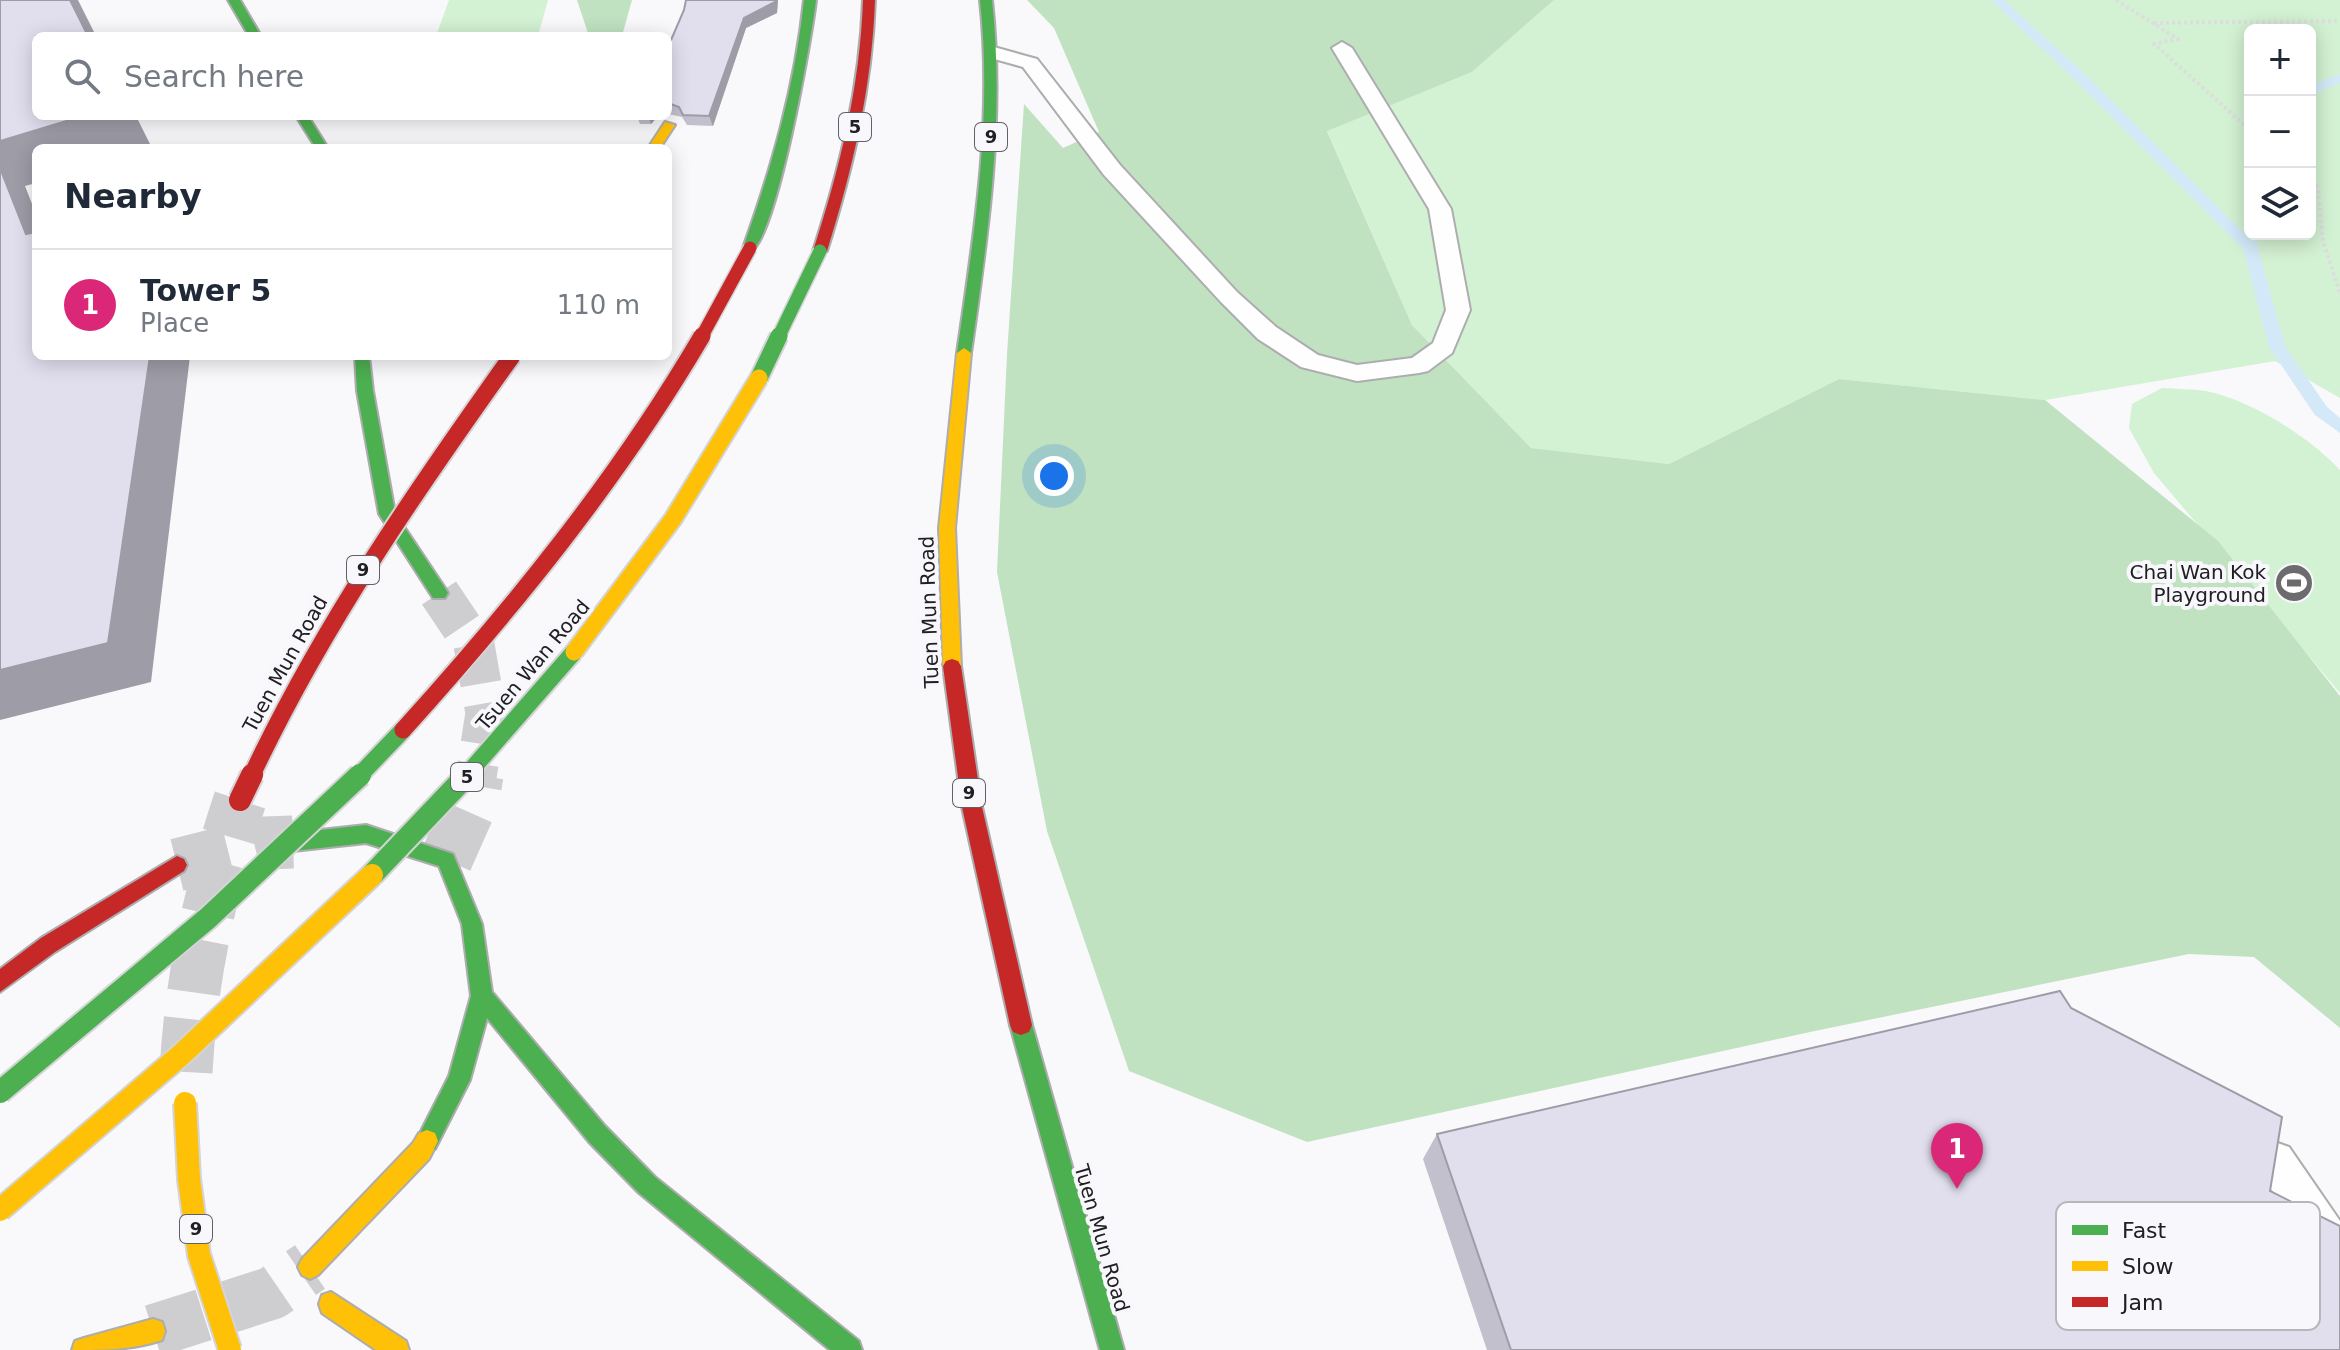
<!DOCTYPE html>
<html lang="en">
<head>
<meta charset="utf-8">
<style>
  :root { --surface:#fff; --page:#f2f2f3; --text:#1f2937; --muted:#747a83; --line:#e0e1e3; --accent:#db2777 }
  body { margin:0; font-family:"DejaVu Sans",sans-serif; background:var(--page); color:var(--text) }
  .controls { position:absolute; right:24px; top:24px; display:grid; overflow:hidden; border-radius:12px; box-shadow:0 4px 20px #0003 }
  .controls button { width:72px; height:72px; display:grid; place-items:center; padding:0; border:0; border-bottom:2px solid var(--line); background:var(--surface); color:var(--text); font:40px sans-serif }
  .you { position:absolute; left:1054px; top:476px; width:28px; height:28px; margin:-20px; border:6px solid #fff; border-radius:50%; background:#1a73e8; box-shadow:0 0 0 12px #1a73e833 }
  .badge { display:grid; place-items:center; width:52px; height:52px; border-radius:50%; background:var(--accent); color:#fff; font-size:26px; font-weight:700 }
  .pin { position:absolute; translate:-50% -66px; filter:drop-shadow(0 2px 4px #0008) }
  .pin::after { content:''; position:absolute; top:42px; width:28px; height:24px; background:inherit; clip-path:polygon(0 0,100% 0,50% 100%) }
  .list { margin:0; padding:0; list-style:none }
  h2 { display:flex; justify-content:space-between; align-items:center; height:104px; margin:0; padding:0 32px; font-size:34px }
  h2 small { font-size:26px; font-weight:400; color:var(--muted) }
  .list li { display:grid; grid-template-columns:52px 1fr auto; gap:24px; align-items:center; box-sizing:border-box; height:112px; padding:0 32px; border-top:2px solid var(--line) }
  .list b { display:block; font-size:30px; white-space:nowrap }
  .list p { margin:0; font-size:26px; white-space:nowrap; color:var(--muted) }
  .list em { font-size:26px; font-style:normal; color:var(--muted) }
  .icon { flex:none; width:44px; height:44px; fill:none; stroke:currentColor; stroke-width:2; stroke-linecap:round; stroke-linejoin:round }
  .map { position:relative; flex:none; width:2340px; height:1350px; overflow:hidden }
  .search { position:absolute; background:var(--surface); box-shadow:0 4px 20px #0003; left:32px; top:32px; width:640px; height:88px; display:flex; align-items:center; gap:20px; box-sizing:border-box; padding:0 28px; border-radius:12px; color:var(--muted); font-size:30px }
  .panel { position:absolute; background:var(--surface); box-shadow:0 4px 20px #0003; left:32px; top:144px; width:640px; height:216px; border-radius:12px }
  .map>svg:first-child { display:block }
  .green { fill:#d3f1d3; fill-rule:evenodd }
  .forest { fill:#c0e2c1 }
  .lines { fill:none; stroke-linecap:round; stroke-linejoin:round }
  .stream { fill:#d3e9f8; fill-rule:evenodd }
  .secondary-tunnel-far1 { stroke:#cecdd0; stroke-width:41; stroke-dasharray:41 20; stroke-linecap:butt }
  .secondary-tunnel { stroke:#cecdd0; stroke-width:53; stroke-dasharray:53 27; stroke-linecap:butt }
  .primary-tunnel { stroke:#cecdd0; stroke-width:53; stroke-dasharray:53 27; stroke-linecap:butt }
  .highway-tunnel { stroke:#cecdd0; stroke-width:53; stroke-dasharray:53 27; stroke-linecap:butt }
  .lane-casing { stroke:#adadaf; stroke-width:4 }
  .fast-casing { stroke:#adadaf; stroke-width:4 }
  .slow-casing { stroke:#adadaf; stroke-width:4 }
  .jam-casing { stroke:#adadaf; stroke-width:4 }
  .path { stroke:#ddd; stroke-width:4; stroke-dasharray:3 3; stroke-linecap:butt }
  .lane { fill:#fefefe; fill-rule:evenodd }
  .fast { fill:#4caf50; fill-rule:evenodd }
  .slow { fill:#ffc107; fill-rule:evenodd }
  .jam { fill:#c62828; fill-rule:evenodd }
  .fast-bridge-far2-casing { stroke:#d4d4d6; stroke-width:16; stroke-linecap:butt }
  .fast-bridge-far1-casing { stroke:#d4d4d6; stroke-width:21; stroke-linecap:butt }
  .fast-bridge-casing { stroke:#d4d4d6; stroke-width:26; stroke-linecap:butt }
  .slow-bridge-far1-casing { stroke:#d4d4d6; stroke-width:21; stroke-linecap:butt }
  .slow-bridge-casing { stroke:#d4d4d6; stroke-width:26; stroke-linecap:butt }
  .jam-bridge-far2-casing { stroke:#d4d4d6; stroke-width:16; stroke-linecap:butt }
  .jam-bridge-far1-casing { stroke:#d4d4d6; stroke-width:21; stroke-linecap:butt }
  .jam-bridge-casing { stroke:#d4d4d6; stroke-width:26; stroke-linecap:butt }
  .fast-bridge-far2 { stroke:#4caf50; stroke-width:13 }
  .fast-bridge-far1 { stroke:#4caf50; stroke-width:17 }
  .fast-bridge { stroke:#4caf50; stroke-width:22 }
  .slow-bridge-far1 { stroke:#ffc107; stroke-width:17 }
  .slow-bridge { stroke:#ffc107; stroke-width:22 }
  .jam-bridge-far2 { stroke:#c62828; stroke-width:13 }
  .jam-bridge-far1 { stroke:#c62828; stroke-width:17 }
  .jam-bridge { stroke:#c62828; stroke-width:22 }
  .wall { fill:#c2c0cd }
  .shaded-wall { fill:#9e9ca7 }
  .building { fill:#e1dfee; stroke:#9e9ca7; stroke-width:2 }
  .labels { text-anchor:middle; stroke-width:8; stroke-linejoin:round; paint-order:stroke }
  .shield { fill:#f8f7fc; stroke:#616063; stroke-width:2 }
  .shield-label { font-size:18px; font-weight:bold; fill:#202022 }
  .poi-label { font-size:20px; fill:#202022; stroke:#f8f7fc; text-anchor:end }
  .street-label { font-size:20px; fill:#202022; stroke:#f8f7fc }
  .key { fill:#f8f7fc; stroke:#b7b6bb; stroke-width:2 }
  .key-label { font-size:22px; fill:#202022 }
</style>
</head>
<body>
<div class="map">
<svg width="2340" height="1350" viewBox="0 0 2340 1350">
  <rect width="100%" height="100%" fill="#f9f8fb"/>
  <path class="green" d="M449,0H548L538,36H436Z
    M1554,0H2340V398L2275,361L2045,400L1839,379L1669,464L1531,448L1412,325L1327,130L1472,72ZM2250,30H2310V234H2250Z
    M2162,388C2176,389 2192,389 2206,391C2251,400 2309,437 2340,470V693L2154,473L2129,428L2132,404Z"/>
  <path class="forest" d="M577,0H632L622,36H589Z
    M1027,0H1554L1472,72L1327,131L1412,325L1531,448L1669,464L1839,379L2045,400L2218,541L2340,696V1028L2254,957L2189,954L1810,1032L1307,1142L1129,1071L1047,831L997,572L1007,354L1024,104L1063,148L1099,132L1054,28Z"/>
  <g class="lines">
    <path class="stream" d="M1991,0H2004L2087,76L2246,235H2257L2258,248L2285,346L2327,407L2340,418V433L2315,415L2269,347L2243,249L2077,82Z
      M2340,74V83L2310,95V86Z"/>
    <path class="secondary-tunnel-far1" d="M439,593L474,645L486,713L476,777"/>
    <path class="secondary-tunnel" d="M446,860L473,799L477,775"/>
    <path class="primary-tunnel" d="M177,865L264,843L293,842
      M153,1331L272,1293L310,1267"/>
    <path class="highway-tunnel" d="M186,1072C191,978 210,889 240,800"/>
    <defs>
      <path id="lane" d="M1342,42L1352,48L1451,209L1470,310L1452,353L1428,371L1419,373L1357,381L1301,367L1258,339L1221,302L1104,175L1023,67L987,57L984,53L994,47L1037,59L1120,165L1237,292L1276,327L1318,355L1357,365L1412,358L1433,343L1446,310L1429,209L1332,48Z
        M2275,1142L2289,1147L2340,1221V1275L2326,1269L2261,1175L2256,1161L2261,1147Z"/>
      <path id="fast" d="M228,0H240L261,36H249Z
        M804,0H816C812,36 776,242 750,252L743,248C772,167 795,86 804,0Z
        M980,0H992C1005,119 988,235 971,353L964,358L957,353C974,235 993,120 980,0Z
        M296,116H308L328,148H316Z
        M355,356H369L373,391L395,513L445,588L448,593L445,598H433L379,514L357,391Z
        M366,825L453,854L482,924L492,992L605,1126L655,1177L859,1341L862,1350H830L639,1193L589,1142L487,1018L470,1080L435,1149L427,1152L419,1149L416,1141L449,1076L471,996L462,924L439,866L366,843L293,851L286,848L283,842L286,836L293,833Z
        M1021,1015L1029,1018L1032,1025L1124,1350H1100L1010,1025L1013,1018Z"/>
      <path id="slow" d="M665,122L675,125L660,148H648Z
        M964,348L971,353L955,528L961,666L958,671H946L943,666L939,528L957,353Z
        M427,1130L435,1133L438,1141L429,1159L318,1275L310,1279L302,1275L298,1267L302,1259L413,1143L419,1133Z
        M331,1292L406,1341L409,1350H376L322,1313L319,1304L322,1295Z
        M153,1319L162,1322L165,1331L162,1340C132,1350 103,1350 72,1350L75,1341L84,1338Z"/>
      <path id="jam" d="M863,0H875C872,87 853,168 827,251L820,255L813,251C840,168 860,87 863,0Z
        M952,659L958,661L961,666L982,807L1032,1025L1029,1032L1021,1035L1013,1032L1010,1025L962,807L943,666L946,661Z
        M177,856L184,859L187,865L184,871L55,952L0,992V969L41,938Z"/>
    </defs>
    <use href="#lane" class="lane-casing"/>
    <use href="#fast" class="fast-casing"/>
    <use href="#slow" class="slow-casing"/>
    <use href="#jam" class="jam-casing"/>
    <path class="path" d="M2116,0L2178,39L2154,44L2250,130
      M2154,23L2340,21
      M2310,183L2318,187L2323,241L2340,293"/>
    <use href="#lane" class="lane"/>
    <use href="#fast" class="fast"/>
    <use href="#slow" class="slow"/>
    <use href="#jam" class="jam"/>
    <defs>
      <path id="fast-bridge-far2" d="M778,338L820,251"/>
      <path id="fast-bridge-far1" d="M759,378L779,336
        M358,777L403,730
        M465,777L574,652"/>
      <path id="fast-bridge" d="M372,875L467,775
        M0,1092L208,918L360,775"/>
      <path id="slow-bridge-far1" d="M574,652L673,519L759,378"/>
      <path id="slow-bridge" d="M185,1103L189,1179L199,1255L230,1350
        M0,1210L182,1054L372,875"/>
      <path id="jam-bridge-far2" d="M701,338L750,248"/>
      <path id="jam-bridge-far1" d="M403,730C514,607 618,479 702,336
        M251,777C322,626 415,492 512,356"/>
      <path id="jam-bridge" d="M240,800L252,775"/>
    </defs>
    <use href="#fast-bridge-far2" class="fast-bridge-far2-casing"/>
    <use href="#fast-bridge-far1" class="fast-bridge-far1-casing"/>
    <use href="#fast-bridge" class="fast-bridge-casing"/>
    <use href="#slow-bridge-far1" class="slow-bridge-far1-casing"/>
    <use href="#slow-bridge" class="slow-bridge-casing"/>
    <use href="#jam-bridge-far2" class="jam-bridge-far2-casing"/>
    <use href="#jam-bridge-far1" class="jam-bridge-far1-casing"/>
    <use href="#jam-bridge" class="jam-bridge-casing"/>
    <use href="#fast-bridge-far2" class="fast-bridge-far2"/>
    <use href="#fast-bridge-far1" class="fast-bridge-far1"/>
    <use href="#fast-bridge" class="fast-bridge"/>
    <use href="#slow-bridge-far1" class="slow-bridge-far1"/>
    <use href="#slow-bridge" class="slow-bridge"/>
    <use href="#jam-bridge-far2" class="jam-bridge-far2"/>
    <use href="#jam-bridge-far1" class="jam-bridge-far1"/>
    <use href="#jam-bridge" class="jam-bridge"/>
  </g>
  <path class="wall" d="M686,0H778L777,13L746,28L713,126L687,125L682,117L668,114V47L684,10Z
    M637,116H658L651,124H640Z
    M2071,1008L2270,1191L2340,1350H1487L1423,1159L1437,1134Z"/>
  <path class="shaded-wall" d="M70,0H78L96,36H88Z
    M775,0H778L777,13L746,28L713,126L709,116L744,18Z
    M83,116H136L151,146L145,148H36V183L25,186L36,214V247L26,234L0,168V141Z
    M648,116H658L651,124Z
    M150,356H190L151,682L0,720V670Z"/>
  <path class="building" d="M0,0H70L88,36H36V116H83L0,141Z
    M686,0H775V2L744,18L709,116L683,115L679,107L668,103V47L684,10Z
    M0,168L26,234L36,232V356H150L108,643L0,670Z
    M2060,991L2071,1008L2282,1117L2270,1191L2340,1226V1350H1511L1437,1134Z"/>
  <defs>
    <symbol id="stadium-disc" viewBox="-11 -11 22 22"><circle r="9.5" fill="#6c6c6e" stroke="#f8f7fc"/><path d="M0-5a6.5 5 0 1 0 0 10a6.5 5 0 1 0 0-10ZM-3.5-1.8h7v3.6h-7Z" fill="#fff"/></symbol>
  </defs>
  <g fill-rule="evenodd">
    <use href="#stadium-disc" x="2272" y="561" width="44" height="44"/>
  </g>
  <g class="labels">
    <g class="shield">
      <rect x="839" y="113" width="32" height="28" rx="6"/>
      <rect x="975" y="123" width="32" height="28" rx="6"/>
      <rect x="347" y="556" width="32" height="28" rx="6"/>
      <rect x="451" y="763" width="32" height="28" rx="6"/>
      <rect x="953" y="779" width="32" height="28" rx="6"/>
      <rect x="180" y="1215" width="32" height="28" rx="6"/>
    </g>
    <g class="shield-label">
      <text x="855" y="133">5</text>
      <text x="991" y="143">9</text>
      <text x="363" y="576">9</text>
      <text x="467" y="783">5</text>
      <text x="969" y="799">9</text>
      <text x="196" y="1235">9</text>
    </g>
    <g class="poi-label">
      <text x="2266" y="579">Chai Wan Kok<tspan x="2266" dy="23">Playground</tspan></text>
    </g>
    <g class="street-label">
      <text transform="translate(929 612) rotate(-92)" y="7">Tuen Mun Road</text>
      <text transform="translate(285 664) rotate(-61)" y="7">Tuen Mun Road</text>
      <text transform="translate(533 665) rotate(-50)" y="7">Tsuen Wan Road</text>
      <text transform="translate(1102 1238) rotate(74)" y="7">Tuen Mun Road</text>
    </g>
  </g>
  <rect x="2056" y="1202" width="264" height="128" rx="12" class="key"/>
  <rect x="2072" y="1225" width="36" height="10" fill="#4caf50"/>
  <rect x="2072" y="1261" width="36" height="10" fill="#ffc107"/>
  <rect x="2072" y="1297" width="36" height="10" fill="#c62828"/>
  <g class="key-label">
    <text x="2122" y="1238">Fast</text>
    <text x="2122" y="1274">Slow</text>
    <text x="2122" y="1310">Jam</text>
  </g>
</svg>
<div class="controls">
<button>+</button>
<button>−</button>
<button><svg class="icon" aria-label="layers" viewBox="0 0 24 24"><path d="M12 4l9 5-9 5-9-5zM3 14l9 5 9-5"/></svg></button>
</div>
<div class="you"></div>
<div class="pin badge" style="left:1957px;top:1189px">1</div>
<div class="search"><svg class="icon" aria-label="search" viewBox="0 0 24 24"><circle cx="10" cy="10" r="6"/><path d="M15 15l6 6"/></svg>Search here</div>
<section class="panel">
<h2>Nearby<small></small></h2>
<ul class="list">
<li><span class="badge">1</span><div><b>Tower 5</b><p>Place</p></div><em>110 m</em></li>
</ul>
</section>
</div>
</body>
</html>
